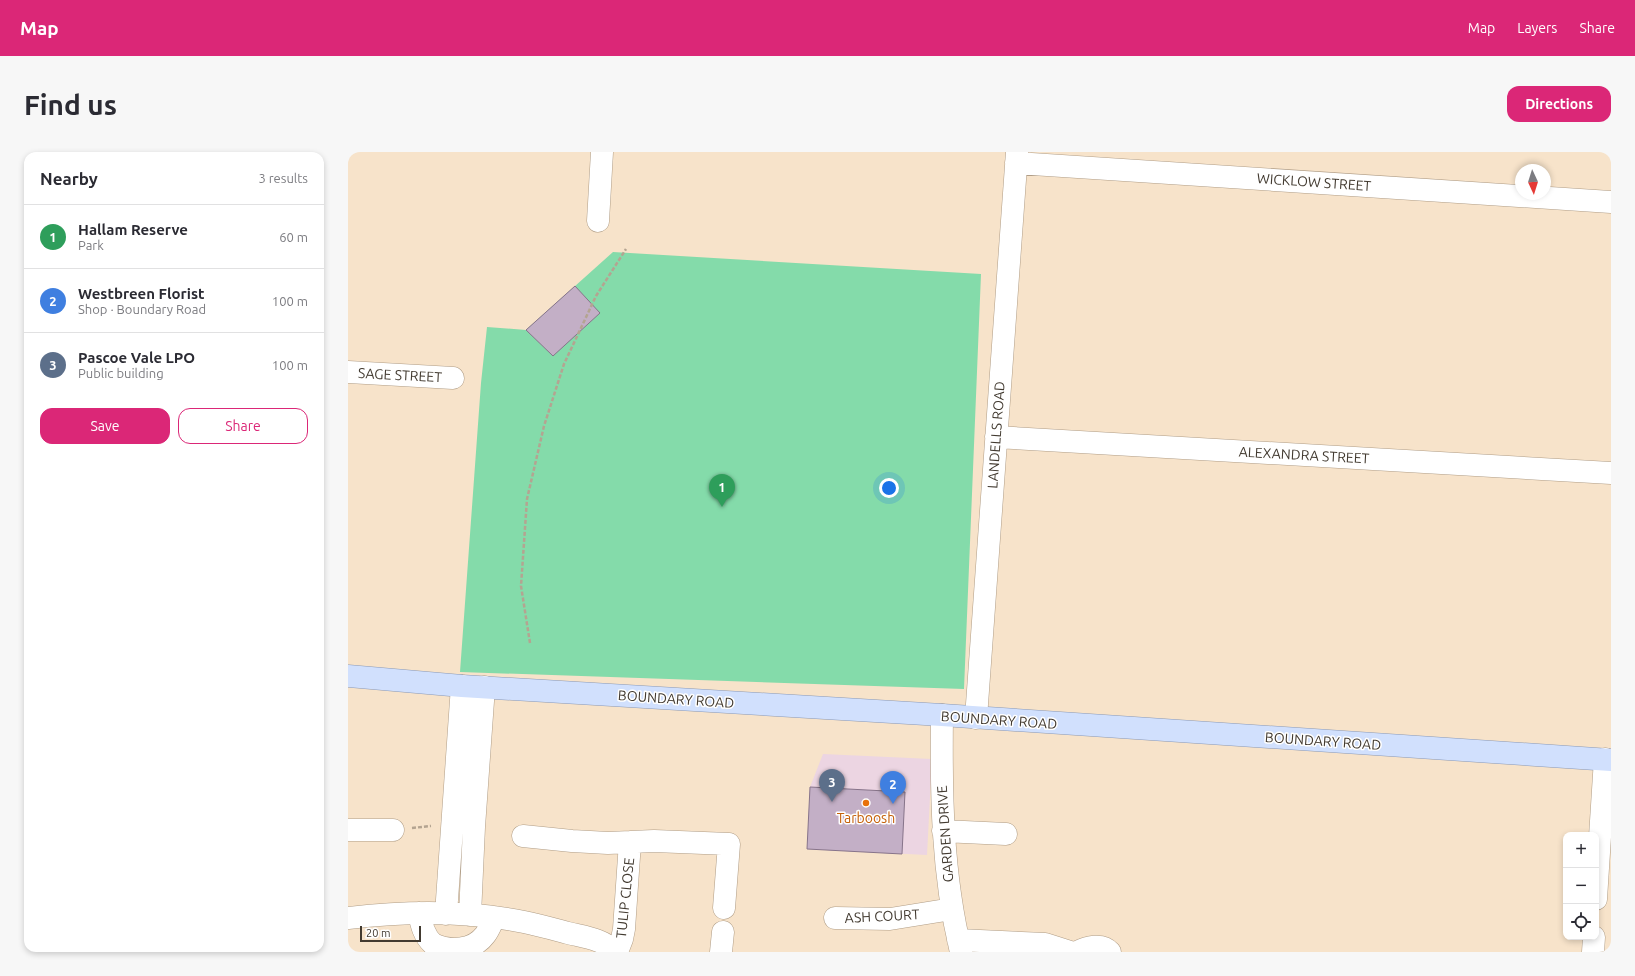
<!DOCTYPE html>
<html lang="en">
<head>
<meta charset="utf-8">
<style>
  :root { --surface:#fff; --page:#f7f7f7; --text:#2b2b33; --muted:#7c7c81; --line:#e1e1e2; --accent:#db2777 }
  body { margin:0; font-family:Ubuntu,sans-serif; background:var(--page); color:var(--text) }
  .controls { position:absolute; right:12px; bottom:12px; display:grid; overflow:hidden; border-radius:8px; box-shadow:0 2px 6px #0003 }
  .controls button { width:36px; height:36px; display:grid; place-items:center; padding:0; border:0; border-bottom:1px solid var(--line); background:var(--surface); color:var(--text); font:20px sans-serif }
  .compass { position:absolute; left:1167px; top:12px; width:36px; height:36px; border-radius:50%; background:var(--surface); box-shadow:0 2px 6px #0003; rotate:176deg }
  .scale { position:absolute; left:12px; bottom:10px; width:61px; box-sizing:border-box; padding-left:4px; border:2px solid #423a30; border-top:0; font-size:11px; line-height:14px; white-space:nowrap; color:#423a30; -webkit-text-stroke:3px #fff; paint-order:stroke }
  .you { position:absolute; left:541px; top:336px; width:14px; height:14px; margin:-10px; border:3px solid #fff; border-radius:50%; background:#1a73e8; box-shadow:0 0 0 6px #1a73e833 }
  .badge { display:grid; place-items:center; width:26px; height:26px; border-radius:50%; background:var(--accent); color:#fff; font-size:13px; font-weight:700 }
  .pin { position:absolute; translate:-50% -33px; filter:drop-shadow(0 1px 2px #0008) }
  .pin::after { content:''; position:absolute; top:21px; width:14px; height:12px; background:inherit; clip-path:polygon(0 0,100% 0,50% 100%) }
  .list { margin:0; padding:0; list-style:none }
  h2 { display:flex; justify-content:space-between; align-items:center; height:52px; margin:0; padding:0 16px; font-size:17px }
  h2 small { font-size:13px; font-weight:400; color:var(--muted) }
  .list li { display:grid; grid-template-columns:26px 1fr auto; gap:12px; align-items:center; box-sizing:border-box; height:64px; padding:0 16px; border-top:1px solid var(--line) }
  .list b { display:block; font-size:15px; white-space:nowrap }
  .list p { margin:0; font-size:13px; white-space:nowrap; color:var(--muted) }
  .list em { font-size:13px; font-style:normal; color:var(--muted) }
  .actions { display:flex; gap:8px; padding:12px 16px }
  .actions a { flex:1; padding:9px 0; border:1px solid var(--accent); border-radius:12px; text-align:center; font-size:14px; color:var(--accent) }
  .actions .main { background:var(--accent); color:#fff }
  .icon { flex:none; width:22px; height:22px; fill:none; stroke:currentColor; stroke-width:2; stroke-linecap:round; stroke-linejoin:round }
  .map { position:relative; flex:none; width:1263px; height:800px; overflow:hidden; border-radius:12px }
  header { display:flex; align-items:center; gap:24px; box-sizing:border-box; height:56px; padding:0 20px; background:var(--accent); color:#fff }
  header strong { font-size:19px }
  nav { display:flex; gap:22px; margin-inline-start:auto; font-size:14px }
  .intro { display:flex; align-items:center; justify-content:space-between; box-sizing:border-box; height:96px; padding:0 24px }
  h1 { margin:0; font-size:28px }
  .button { padding:10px 18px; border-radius:12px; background:var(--accent); color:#fff; font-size:14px; font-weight:700 }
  main { display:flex; gap:24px; padding:0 24px }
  aside { flex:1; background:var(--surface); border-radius:12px; box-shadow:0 2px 6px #0003 }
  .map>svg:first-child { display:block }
  .commercial { fill:#ecd5e2 }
  .green { fill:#84dbaa }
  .building { fill:#c3afc6; stroke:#87748a }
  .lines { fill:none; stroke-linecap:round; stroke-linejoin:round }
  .minor-casing { stroke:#b09d86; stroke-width:23 }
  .major-casing { stroke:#8b99b5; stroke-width:23 }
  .path { stroke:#b4a491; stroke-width:2.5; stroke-dasharray:4 2; stroke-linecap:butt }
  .minor { stroke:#fff; stroke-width:22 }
  .major { stroke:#d1e0fd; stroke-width:22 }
  .food-dot { fill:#e8710a; stroke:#fff; stroke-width:1.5 }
  .labels { text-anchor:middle; stroke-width:3; stroke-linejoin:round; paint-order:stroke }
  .street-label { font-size:14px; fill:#423a30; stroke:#fff }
  .food-label { font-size:14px; fill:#c56008; stroke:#fff }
</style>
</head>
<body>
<header>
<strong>Map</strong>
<nav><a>Map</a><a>Layers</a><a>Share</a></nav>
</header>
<div class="intro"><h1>Find us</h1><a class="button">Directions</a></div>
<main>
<aside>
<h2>Nearby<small>3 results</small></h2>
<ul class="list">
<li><span class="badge" style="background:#2e9e5b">1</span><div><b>Hallam Reserve</b><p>Park</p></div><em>60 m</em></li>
<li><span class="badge" style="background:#3f7fe0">2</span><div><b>Westbreen Florist</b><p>Shop · Boundary Road</p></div><em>100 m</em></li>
<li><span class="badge" style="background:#5c6f8a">3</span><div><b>Pascoe Vale LPO</b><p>Public building</p></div><em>100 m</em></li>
</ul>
<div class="actions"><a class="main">Save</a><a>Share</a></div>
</aside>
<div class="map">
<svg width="1263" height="800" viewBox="0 0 1263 800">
  <rect width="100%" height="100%" fill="#f7e3ca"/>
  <path class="commercial" d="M475,602L584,607L579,703L459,697L462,635Z"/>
  <path class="green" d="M265,100L633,122L616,537L112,520L133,231L139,175L178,178Z"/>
  <path class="building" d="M227,134L252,161L205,204L178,178Z
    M462,635L557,640L554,702L459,697Z"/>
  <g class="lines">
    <defs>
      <path id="minor" d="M668,11L1263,50
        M250,69L254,0
        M0,220L105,226
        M648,285L1263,321
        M594,563C593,643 594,722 613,800
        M628,566L669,0
        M0,678H45
        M595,679L658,682
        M175,684L224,689L260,691L306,689L381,692L376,756
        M1248,747L1257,607
        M71,761C73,772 76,784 85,792C102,800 125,799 137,783C141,778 143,772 146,766
        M98,762L114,534
        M122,763L126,675L136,535
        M0,766C58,759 118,758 176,770C191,773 205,777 220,781C236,785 256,787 267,800
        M487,766L542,767L604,757
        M610,788L697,792L722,800
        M269,800L274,787L276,777L282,690
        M373,800L375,780
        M729,800C739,795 754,791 762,800
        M1245,800L1246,785"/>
      <path id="major" d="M0,524L114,534L594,563L1263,608"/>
    </defs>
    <use href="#minor" class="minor-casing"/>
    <use href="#major" class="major-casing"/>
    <path class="path" d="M182,491L173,434L179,347L196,274L216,212L248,144L278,97
      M64,676L83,674"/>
    <use href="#minor" class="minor"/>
    <use href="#major" class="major"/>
  </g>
  <circle class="food-dot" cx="518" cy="651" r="4"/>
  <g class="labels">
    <g class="street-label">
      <text transform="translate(966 30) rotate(4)" y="5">WICKLOW STREET</text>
      <text transform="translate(52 223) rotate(3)" y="5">SAGE STREET</text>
      <text transform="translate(648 283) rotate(-86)" y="5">LANDELLS ROAD</text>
      <text transform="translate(956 303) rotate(3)" y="5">ALEXANDRA STREET</text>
      <text transform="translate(328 547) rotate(4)" y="5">BOUNDARY ROAD</text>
      <text transform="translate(651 568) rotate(4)" y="5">BOUNDARY ROAD</text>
      <text transform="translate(975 589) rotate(4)" y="5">BOUNDARY ROAD</text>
      <text transform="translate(597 682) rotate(-94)" y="5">GARDEN DRIVE</text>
      <text transform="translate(277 746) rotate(-84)" y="5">TULIP CLOSE</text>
      <text transform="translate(534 764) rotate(-3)" y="5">ASH COURT</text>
    </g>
    <g class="food-label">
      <text x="518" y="671">Tarboosh</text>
    </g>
  </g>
</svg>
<div class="controls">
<button>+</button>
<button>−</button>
<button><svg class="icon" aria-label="locate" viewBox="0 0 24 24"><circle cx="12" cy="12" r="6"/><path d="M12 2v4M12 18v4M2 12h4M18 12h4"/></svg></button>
</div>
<svg class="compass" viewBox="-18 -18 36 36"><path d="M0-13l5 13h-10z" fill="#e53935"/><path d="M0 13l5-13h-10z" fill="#7c7c81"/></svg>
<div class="scale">20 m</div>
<div class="you"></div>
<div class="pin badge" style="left:374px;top:355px;background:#2e9e5b">1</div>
<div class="pin badge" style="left:545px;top:652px;background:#3f7fe0">2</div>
<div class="pin badge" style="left:484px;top:650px;background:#5c6f8a">3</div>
</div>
</main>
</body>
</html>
